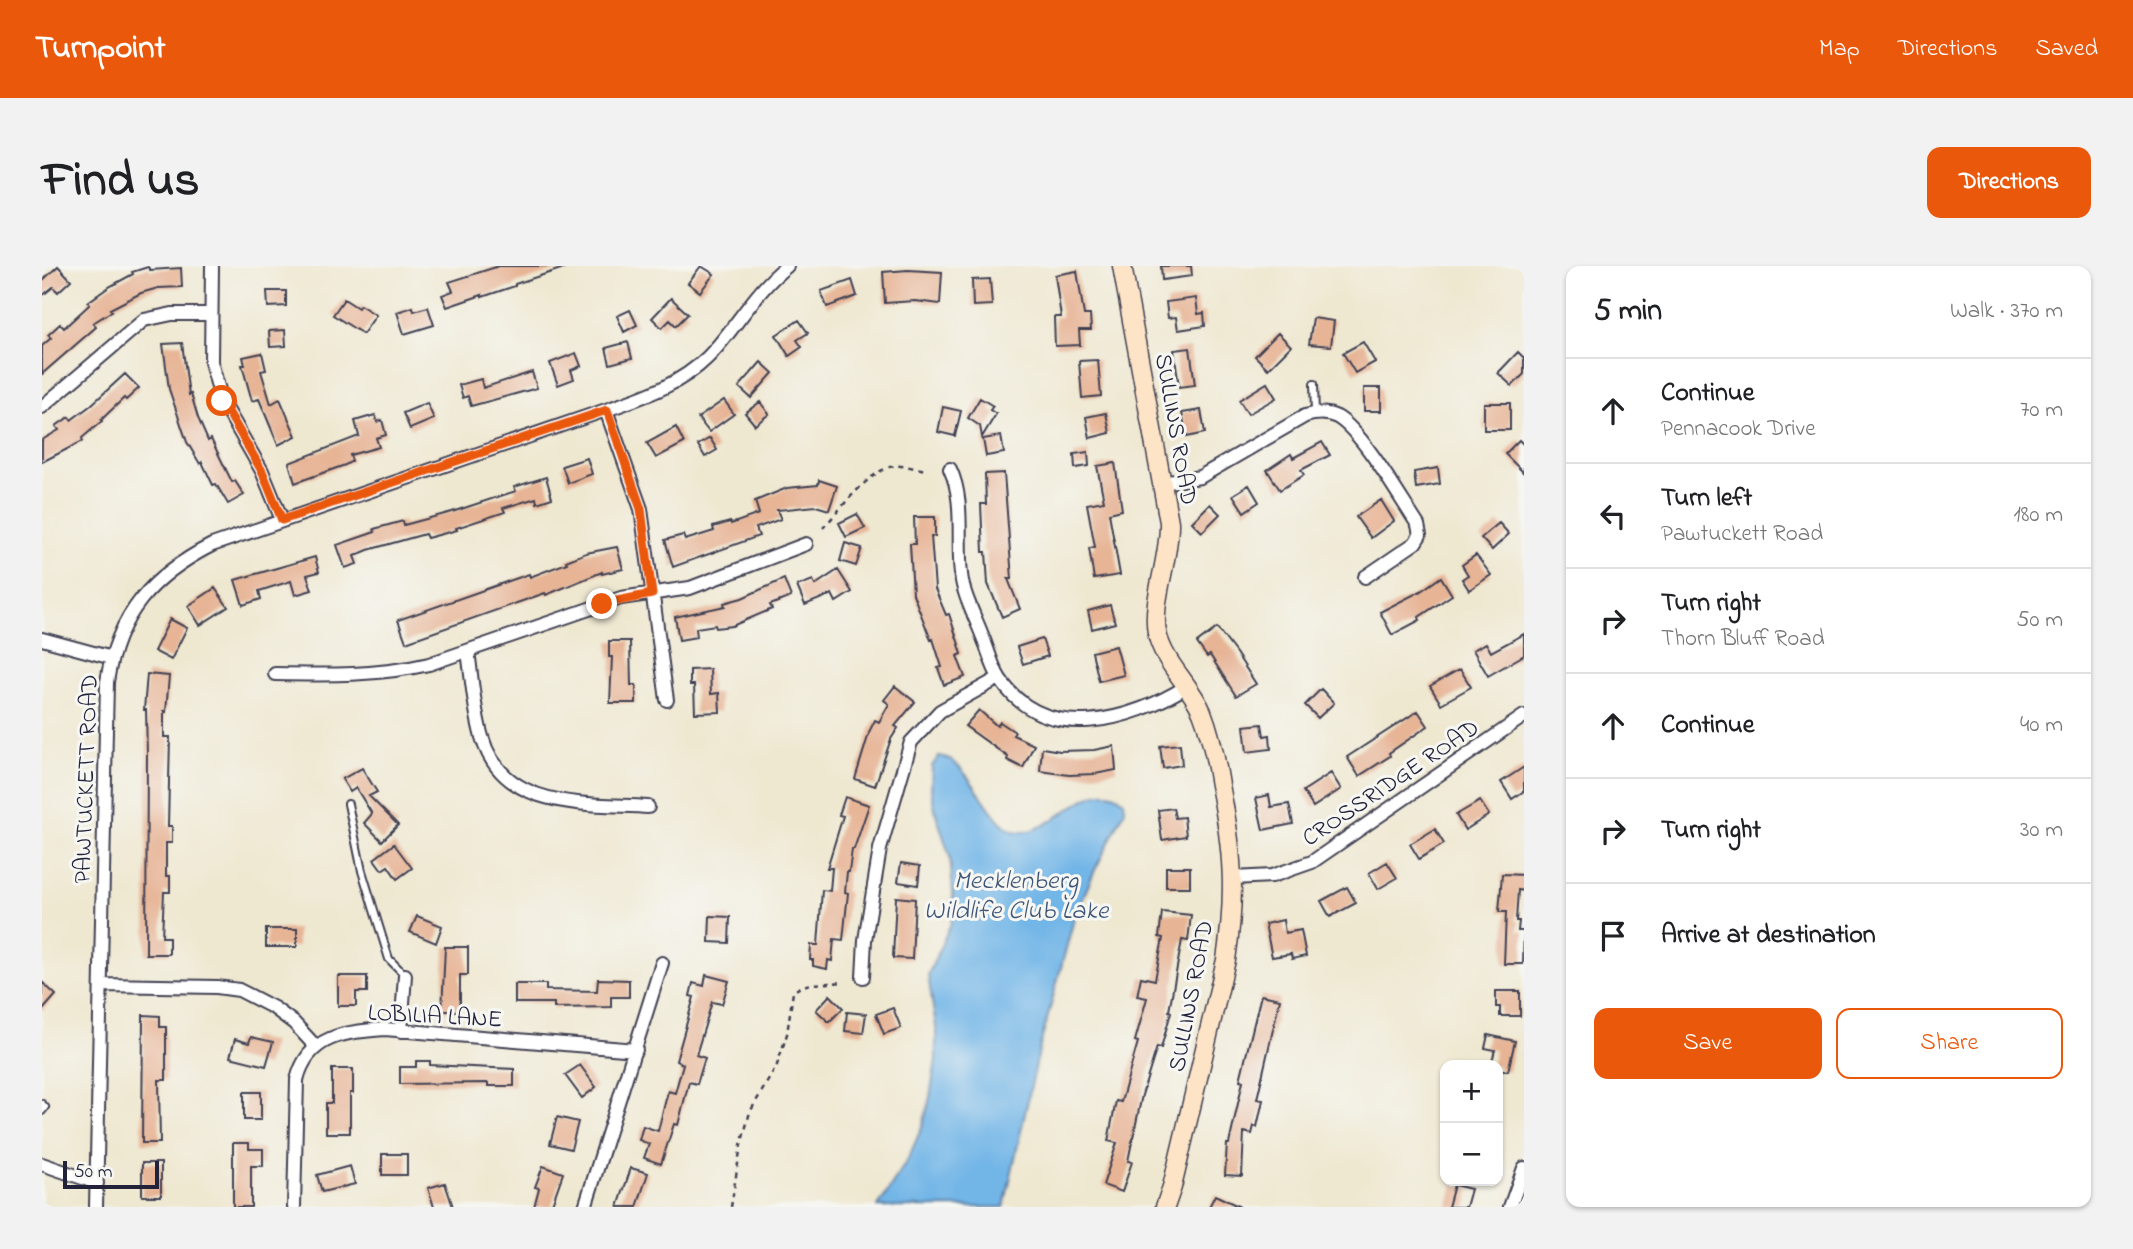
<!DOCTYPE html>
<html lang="en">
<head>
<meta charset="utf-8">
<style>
  :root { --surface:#fff; --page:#f2f2f2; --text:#202124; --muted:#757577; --line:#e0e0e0; --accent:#ea580c }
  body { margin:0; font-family:"Indie Flower",sans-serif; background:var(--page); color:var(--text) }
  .controls { position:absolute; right:21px; bottom:21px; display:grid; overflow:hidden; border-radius:14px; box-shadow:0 2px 5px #0004 }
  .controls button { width:63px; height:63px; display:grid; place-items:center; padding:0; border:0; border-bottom:2px solid var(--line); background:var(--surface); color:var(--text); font:35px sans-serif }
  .scale { position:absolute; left:21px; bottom:18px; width:96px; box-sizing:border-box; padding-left:7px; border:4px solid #22223b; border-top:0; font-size:19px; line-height:24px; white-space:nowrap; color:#22223b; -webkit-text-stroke:5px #f6f6f2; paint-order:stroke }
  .stop { position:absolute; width:21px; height:21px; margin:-16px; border:5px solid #ea580c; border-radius:50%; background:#fff }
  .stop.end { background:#ea580c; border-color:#fff; box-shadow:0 2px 7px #0008 }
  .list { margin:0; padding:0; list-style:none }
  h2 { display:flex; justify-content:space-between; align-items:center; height:91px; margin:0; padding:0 28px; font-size:30px }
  h2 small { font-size:23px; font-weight:400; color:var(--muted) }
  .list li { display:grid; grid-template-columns:46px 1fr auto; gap:21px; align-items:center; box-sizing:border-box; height:105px; padding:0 28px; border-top:2px solid var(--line) }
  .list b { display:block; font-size:26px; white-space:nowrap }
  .list p { margin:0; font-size:23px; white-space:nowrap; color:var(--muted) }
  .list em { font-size:23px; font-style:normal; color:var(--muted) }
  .actions { display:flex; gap:14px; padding:21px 28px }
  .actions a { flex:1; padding:16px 0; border:2px solid var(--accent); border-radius:14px; text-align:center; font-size:24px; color:var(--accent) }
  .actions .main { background:var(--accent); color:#fff }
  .icon { flex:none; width:38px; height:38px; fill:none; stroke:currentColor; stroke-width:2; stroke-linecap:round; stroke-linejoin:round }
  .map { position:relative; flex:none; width:1482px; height:941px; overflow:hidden; border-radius:14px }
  header { display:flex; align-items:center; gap:42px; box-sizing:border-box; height:98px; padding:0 35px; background:var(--accent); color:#fff }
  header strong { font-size:33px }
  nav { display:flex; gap:38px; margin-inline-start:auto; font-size:24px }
  .intro { display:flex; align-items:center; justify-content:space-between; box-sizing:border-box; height:168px; padding:0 42px }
  h1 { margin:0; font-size:49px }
  .button { padding:18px 32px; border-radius:14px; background:var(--accent); color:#fff; font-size:24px; font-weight:700 }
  main { display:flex; gap:42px; padding:0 42px }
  aside { flex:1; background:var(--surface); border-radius:14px; box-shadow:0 2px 5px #0004 }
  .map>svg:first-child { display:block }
  .water { fill:#72b5e7; stroke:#4a6c91; stroke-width:2 }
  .building { fill:#e7b495 }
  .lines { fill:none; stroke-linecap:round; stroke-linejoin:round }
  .lane-casing { stroke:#414052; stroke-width:10 }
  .street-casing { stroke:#414052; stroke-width:16 }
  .secondary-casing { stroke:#414052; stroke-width:21 }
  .path { stroke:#414052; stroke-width:2.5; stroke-dasharray:5 5; stroke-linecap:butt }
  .lane { stroke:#fff; stroke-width:6 }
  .street { stroke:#fff; stroke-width:12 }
  .secondary { stroke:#fee4c6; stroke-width:18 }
  .route { stroke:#ea580c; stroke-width:9 }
  .labels { text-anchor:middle; stroke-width:6; stroke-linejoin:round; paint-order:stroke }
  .street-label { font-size:24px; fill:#22223b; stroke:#f6f6f2 }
  .water-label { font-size:26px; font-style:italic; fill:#3e5577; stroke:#f6f6f2 }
</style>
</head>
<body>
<header>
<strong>Turnpoint</strong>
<nav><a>Map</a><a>Directions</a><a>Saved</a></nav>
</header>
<div class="intro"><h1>Find us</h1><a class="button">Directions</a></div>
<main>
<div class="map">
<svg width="1482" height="941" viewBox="0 0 1482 941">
  <rect width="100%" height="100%" fill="#f6f6f2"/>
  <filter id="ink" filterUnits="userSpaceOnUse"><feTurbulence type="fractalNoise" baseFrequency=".0143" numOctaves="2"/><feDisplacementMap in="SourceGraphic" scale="14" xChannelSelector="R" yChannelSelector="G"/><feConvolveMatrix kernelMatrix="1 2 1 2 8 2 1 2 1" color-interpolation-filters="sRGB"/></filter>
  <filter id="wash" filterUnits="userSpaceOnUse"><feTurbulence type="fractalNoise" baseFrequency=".00686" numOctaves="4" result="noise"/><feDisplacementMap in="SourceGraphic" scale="28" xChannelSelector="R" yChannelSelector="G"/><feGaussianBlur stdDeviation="1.57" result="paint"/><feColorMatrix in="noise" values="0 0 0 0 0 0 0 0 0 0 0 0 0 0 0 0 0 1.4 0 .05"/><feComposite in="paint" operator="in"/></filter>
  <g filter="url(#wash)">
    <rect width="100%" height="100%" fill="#efe8d1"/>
    <path class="water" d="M897,490C928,492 949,565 977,566C1015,567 1051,505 1082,535L1083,544L1052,606L1032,653L998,780L962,941H836L866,893L880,861L887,837L894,794V761L886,709L909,657L911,629L908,591L894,548L889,524L890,500Z"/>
    <g id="blocks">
      <path class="building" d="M16,0L29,14L16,26L11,21L0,30V15Z
        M457,0H522V2L473,18V20L440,31V29L405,41L400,29L411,25L407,16Z
        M659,0L672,8L658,26L646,17Z
        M1119,0H1149L1150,10L1120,14Z
        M106,1L108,4L139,2L140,21L116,22L99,27L68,43L70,45L51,57L54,61L0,108V80L9,72L6,69L18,58L22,62L47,39L46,36L67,21L91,8L90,6Z
        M866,4L900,6L898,38L873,35L843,37L841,6Z
        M1035,5L1042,49H1048L1049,64H1037L1038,79L1013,80L1012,51H1019L1013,9Z
        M948,13L950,39L931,40L930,14Z
        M810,14L815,30L785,41L779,25Z
        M225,25H244V40L226,41Z
        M629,32L646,48L634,60L628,54L620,62L610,52Z
        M1154,32L1156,48L1162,47L1163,60L1136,64L1134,51L1126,52L1124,36Z
        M302,33L316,42L318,39L334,49L321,68L291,49Z
        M371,41L372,45L386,41L392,59L362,68L355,46Z
        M588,44L595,59L582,66L575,50Z
        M1271,52L1292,55L1289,80L1267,78Z
        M757,54L766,67L755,74L760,81L747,90L734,69Z
        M243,64L244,80L228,81L227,65Z
        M1236,67L1249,80L1226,103L1213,90Z
        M586,76L590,92L568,98L564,82Z
        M1321,76L1333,96L1313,107L1301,87Z
        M140,77L147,129L149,128L156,152L166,175L169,173L190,216L193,215L202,229L186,238L174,218L171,219L160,196L158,198L145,176L127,123L121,78Z
        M1148,82L1153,119L1137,121L1132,84Z
        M1476,86L1482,92V108L1470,120L1456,107Z
        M220,87L224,104L219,105L229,138L238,133L254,170L236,179L217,133L210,135L200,99H203L201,91Z
        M534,87L539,100L529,104L532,113L516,119L508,97Z
        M1056,94L1059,130L1040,132L1037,95Z
        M719,96L731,107L709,132L697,121Z
        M490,106L495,122L429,140L426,130L421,132L417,119L439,113L441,122Z
        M83,108L97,122L84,134L82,132L59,154L60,155L40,172L41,175L0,196V174L17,164L14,160L27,151L29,154L48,140Z
        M1225,117L1234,132L1206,148L1197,134Z
        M1322,122H1339V145H1322Z
        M938,132L951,140L948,144L954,148L940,171L938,160L926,152Z
        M682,134L692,148L667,166L656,152Z
        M718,136L727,148L713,159L703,147Z
        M385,137L392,153L368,163L361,147Z
        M1442,137H1468V164H1442Z
        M901,141L919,145L913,170L896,166Z
        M1159,144L1163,167L1145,171L1140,147Z
        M1064,147L1068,167L1048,172L1044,151Z
        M333,149L335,156L340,154L344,169L334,172L337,181L308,189L310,195L303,199L253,217L247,197L317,170L313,155Z
        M634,161L642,177L614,192L605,177Z
        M959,170L962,187L944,190L941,173Z
        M668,172L675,184L663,191L656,179Z
        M1477,174L1482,179V207L1463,188Z
        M1280,176L1288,189L1259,204L1262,209L1238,224L1225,204L1249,188L1251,192Z
        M1046,186L1047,200L1033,202L1032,188Z
        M545,192L550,208L526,217L520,200Z
        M1073,197L1080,244L1067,247L1078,309L1052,313L1047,282L1053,281L1045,238L1062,235L1055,200Z
        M1396,202L1398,218L1374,222L1372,206Z
        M962,207L970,313H966L978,343L960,351L946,318L944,286H941L939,238H944L943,208Z
        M504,211L510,232L495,237L494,232L461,242L463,246L414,262L415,264L385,272L383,268L326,284L312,290L315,298L303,302L295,279L333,266L332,263L361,255L362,259L410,246L474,225L472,221Z
        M777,214L795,220L787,244L774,240L735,244L739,253L714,262L717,270L631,301L623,274L641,269L643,274L672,265L671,261L688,256L689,258L717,248L713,235L745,222L776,219Z
        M1207,219L1217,236L1202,246L1191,229Z
        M1339,234L1352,255L1329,272L1314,251Z
        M1168,238L1178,248L1160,266L1150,256Z
        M815,248L823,262L804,271L797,257Z
        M872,251H893V270H889L893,323L904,349L907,348L920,388L915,390L923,411L902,419L896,402L900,401L891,373L889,374L871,328L868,278H873Z
        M1457,257L1467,268L1450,284L1439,272Z
        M803,277L820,282L814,300L798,295Z
        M575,281L581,303L560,308V306L504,329L503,327L364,376L356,354L487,308L488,311L525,297L524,295L544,287Z
        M1434,289L1449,309L1427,324L1420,313L1426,309L1420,299Z
        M273,291L277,306L265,309L270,324L253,329L249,315L217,325L219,333L201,339L193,314Z
        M796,304L810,326L794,336L790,328L763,339L755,320L771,314L773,319Z
        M1399,311L1410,329L1377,351L1378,354L1350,369L1338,346L1379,325Z
        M742,313L749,331L728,339L730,343L690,360L674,362L673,359L654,362L655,371L637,374L633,351L683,340L682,337L700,332Z
        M173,322L186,341L158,359L146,340Z
        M1068,339L1073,357L1050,363L1046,345Z
        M128,353L145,362L129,394L112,385Z
        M1175,362L1194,387L1214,418L1194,430L1168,389L1165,391L1155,377Z
        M1482,368V389L1446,410L1431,384L1444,377L1449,386Z
        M1000,373L1006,390L981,398L975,381Z
        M567,375H588L589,419H594V437H568L570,391H567Z
        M1074,380L1082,409L1057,415L1050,386Z
        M668,403L669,428L677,427L678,446L653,447L652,419H648V404Z
        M1418,403L1429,421L1399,438L1388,420Z
        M105,408L127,410L124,446L122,445V471H128L126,560H130V577H124V610H128V626H122L120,671H127V688H104L105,488L104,444H102Z
        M853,420L873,436L853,460L856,462L849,473L833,520L813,513L828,464L833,454L837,456L847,438L842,434Z
        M1279,423L1292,437L1276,452L1263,439Z
        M937,444L955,460L958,456L973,466L971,469L992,479L981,502L965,494L966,491L923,460Z
        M1376,445L1386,460L1347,487L1348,490L1317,510L1305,491Z
        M1220,458L1222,470L1228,469L1229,483L1205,486L1202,460Z
        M1138,478L1140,499L1121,502L1118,480Z
        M1072,480L1074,504L1053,508L1027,509L998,505L1000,482L1018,485L1052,484Z
        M1482,501V525L1470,533L1459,516Z
        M320,502L335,526L327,530L356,559L340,575L322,557L330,548L314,522L308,526L300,513Z
        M1289,507L1299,523L1271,541L1261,525Z
        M1227,529L1229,541L1247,538L1251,558L1221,564L1214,532Z
        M803,531L827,539L812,583H810L807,606H805L803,626L806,627L801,674L792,673L790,695L786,694L785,703L771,700V694H768L769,679H776L780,624L788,625L790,602H785L801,550L797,549Z
        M1438,535L1447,549L1423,564L1414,549Z
        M1131,542L1133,552L1142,551L1144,570L1120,574L1116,544Z
        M1393,563L1402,578L1377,593L1368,578Z
        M352,578L370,602L355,613L346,600L340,604L332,593Z
        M1345,596L1355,612L1336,623L1327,607Z
        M859,597L878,600L876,619L856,616Z
        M1124,601H1148V621H1124Z
        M1460,608L1482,609V625L1476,624L1474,655H1477L1476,665H1482L1481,698H1462L1464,646H1457Z
        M1305,621L1314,637L1288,651L1279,635Z
        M854,631L873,633L870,693L851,692Z
        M1120,646L1149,649L1146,675L1140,674L1127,745L1129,746L1119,782L1115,781L1100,829L1086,895L1090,896L1080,926L1061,919L1075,877L1066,875L1074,835L1079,836L1096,776L1093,775L1105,732L1095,730L1099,711L1113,714L1121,672L1117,671Z
        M375,650L400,660L394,677L368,666Z
        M668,650L688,651L687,677L667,676Z
        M1241,654L1243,667L1259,664L1264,690L1250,693L1249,688L1230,691L1223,658Z
        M224,663H255V681H224Z
        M403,681H426V709H418V745H400Z
        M664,709L687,715L680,738L670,736L654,789L663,792L655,818L647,816L636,859L632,858L619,898L602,892L607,878L597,874L601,860L616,865L626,825L633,827L641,798L634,795L652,731L648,730L651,717L662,720Z
        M296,710H325V726H314V740H296Z
        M556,713L587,714V731H569V741L512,742V737H473V718H504V724L555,725Z
        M0,716L14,729L0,745Z
        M1454,725H1478V750H1458V741H1454Z
        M788,729L801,742L787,756L774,744Z
        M1219,729L1238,733L1215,833L1221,834L1215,861L1212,860L1210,868L1202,866L1200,910L1183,909L1185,878H1187L1201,815L1198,814Z
        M851,742L859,762L842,768L834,748Z
        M805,746L824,748L821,767L803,765Z
        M101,749L118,750V761H124V814H117L118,877H100Z
        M1446,769L1473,775L1466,805L1456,803V799H1449L1453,784L1443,782Z
        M209,771L231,776L224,800L188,791L193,773L207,777Z
        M374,795H388V799L472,803V820H446V817L358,818V801H374Z
        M538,799L554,821L540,832L523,809Z
        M290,803H311V827H308V867H284V837H290Z
        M202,826H219V854H202Z
        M515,851L536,856L529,883L508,878Z
        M191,877H207V883H221V900H209V941H191Z
        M340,888H365V909H340Z
        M100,897H119V930H100Z
        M308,900L313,918L280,926L275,909Z
        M501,900L521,907L509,941H492L497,922L493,921Z
        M589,902L606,907L595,941H576Z
        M403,917L411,941H392L386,922Z
        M1412,919L1429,923L1424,941H1406Z
        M1173,929L1198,941H1167Z"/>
    </g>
  </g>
  <g filter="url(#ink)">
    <use href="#blocks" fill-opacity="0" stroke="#414052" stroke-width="2"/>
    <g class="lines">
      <defs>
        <path id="lane" d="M1272,118L1273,147
          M306,538L320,605L347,693L363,709
          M0,838L3,841L0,845"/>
        <path id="street" d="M170,0L169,96L180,135L220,205L240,254
          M0,141L102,54L130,48H169
          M564,144L599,243L625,434
          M908,203C923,234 915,275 919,308C921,329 933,350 940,369C946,383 950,401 958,413C1002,480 1090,455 1145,420
          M1120,217L1158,211L1263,150C1273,147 1285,146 1295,151C1320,165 1358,232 1376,259L1378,269L1373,277L1323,311
          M0,373L70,392
          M426,385C430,413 432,444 440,471C461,545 545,537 606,541
          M233,408C285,409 336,410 387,398L579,332L648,322L764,278
          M1191,612L1230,610L1270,596L1482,450
          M821,711L823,674L838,583L869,476L898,445L957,412
          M59,719L175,721L197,724L232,742L252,757L274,781
          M359,765L363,709
          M0,898L55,917
          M54,941L65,416C75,348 111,309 170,279L564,144C601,131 638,119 666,91C694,62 713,25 745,0
          M252,941L255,814C266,769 303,766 343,763L594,784
          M543,941L620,697
          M1468,941L1482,902"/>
        <path id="secondary" d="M1080,0L1127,256C1128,294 1109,334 1115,367C1122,398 1148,418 1160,446C1169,469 1174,494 1178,519C1191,584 1194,628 1184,694L1130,921L1123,941"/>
      </defs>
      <use href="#lane" class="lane-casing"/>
      <use href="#street" class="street-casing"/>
      <use href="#secondary" class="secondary-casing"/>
      <path class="path" d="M781,262C798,244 827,204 852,200C863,199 875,203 886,204
        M689,941L699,879L708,846L735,799L745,768L751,726C765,714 783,719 799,716"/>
      <use href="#lane" class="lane"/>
      <use href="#street" class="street"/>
      <use href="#secondary" class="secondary"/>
    </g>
  </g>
  <g class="lines" filter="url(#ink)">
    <path class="route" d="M180,135L220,205L240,254L565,144L599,243L610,328L560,338"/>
  </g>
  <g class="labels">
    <g class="street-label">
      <text transform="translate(1135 163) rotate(80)" y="8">SULLINS ROAD</text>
      <text transform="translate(43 513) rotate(-88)" y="8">PAWTUCKETT ROAD</text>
      <text transform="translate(1348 516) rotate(-34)" y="8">CROSSRIDGE ROAD</text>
      <text transform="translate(1148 730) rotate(-79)" y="8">SULLINS ROAD</text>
      <text transform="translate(393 749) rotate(3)" y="8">LOBILIA LANE</text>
    </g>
    <g class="water-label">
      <text x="974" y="622">Mecklenberg<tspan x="974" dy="30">Wildlife Club Lake</tspan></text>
    </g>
  </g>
</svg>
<div class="controls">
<button>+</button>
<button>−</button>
</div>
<div class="scale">50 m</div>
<div class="stop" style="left:180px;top:135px"></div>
<div class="stop end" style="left:560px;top:338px"></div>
</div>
<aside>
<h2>5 min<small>Walk · 370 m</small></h2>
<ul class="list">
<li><svg class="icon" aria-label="ahead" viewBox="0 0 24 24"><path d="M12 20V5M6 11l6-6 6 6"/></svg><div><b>Continue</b><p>Pennacook Drive</p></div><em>70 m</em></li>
<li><svg class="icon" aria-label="left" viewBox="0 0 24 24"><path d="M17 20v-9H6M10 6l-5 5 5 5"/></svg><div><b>Turn left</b><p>Pawtuckett Road</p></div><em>180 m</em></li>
<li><svg class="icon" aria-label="right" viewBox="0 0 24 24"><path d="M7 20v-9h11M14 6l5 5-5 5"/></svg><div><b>Turn right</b><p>Thorn Bluff Road</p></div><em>50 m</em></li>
<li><svg class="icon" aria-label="ahead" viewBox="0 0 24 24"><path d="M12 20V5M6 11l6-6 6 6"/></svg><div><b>Continue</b></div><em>40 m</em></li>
<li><svg class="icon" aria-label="right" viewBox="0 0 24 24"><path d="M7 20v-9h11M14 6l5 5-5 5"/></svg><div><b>Turn right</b></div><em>30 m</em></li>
<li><svg class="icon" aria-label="arrive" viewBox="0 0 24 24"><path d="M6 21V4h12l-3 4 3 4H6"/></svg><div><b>Arrive at destination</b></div></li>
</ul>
<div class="actions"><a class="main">Save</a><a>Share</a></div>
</aside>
</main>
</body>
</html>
